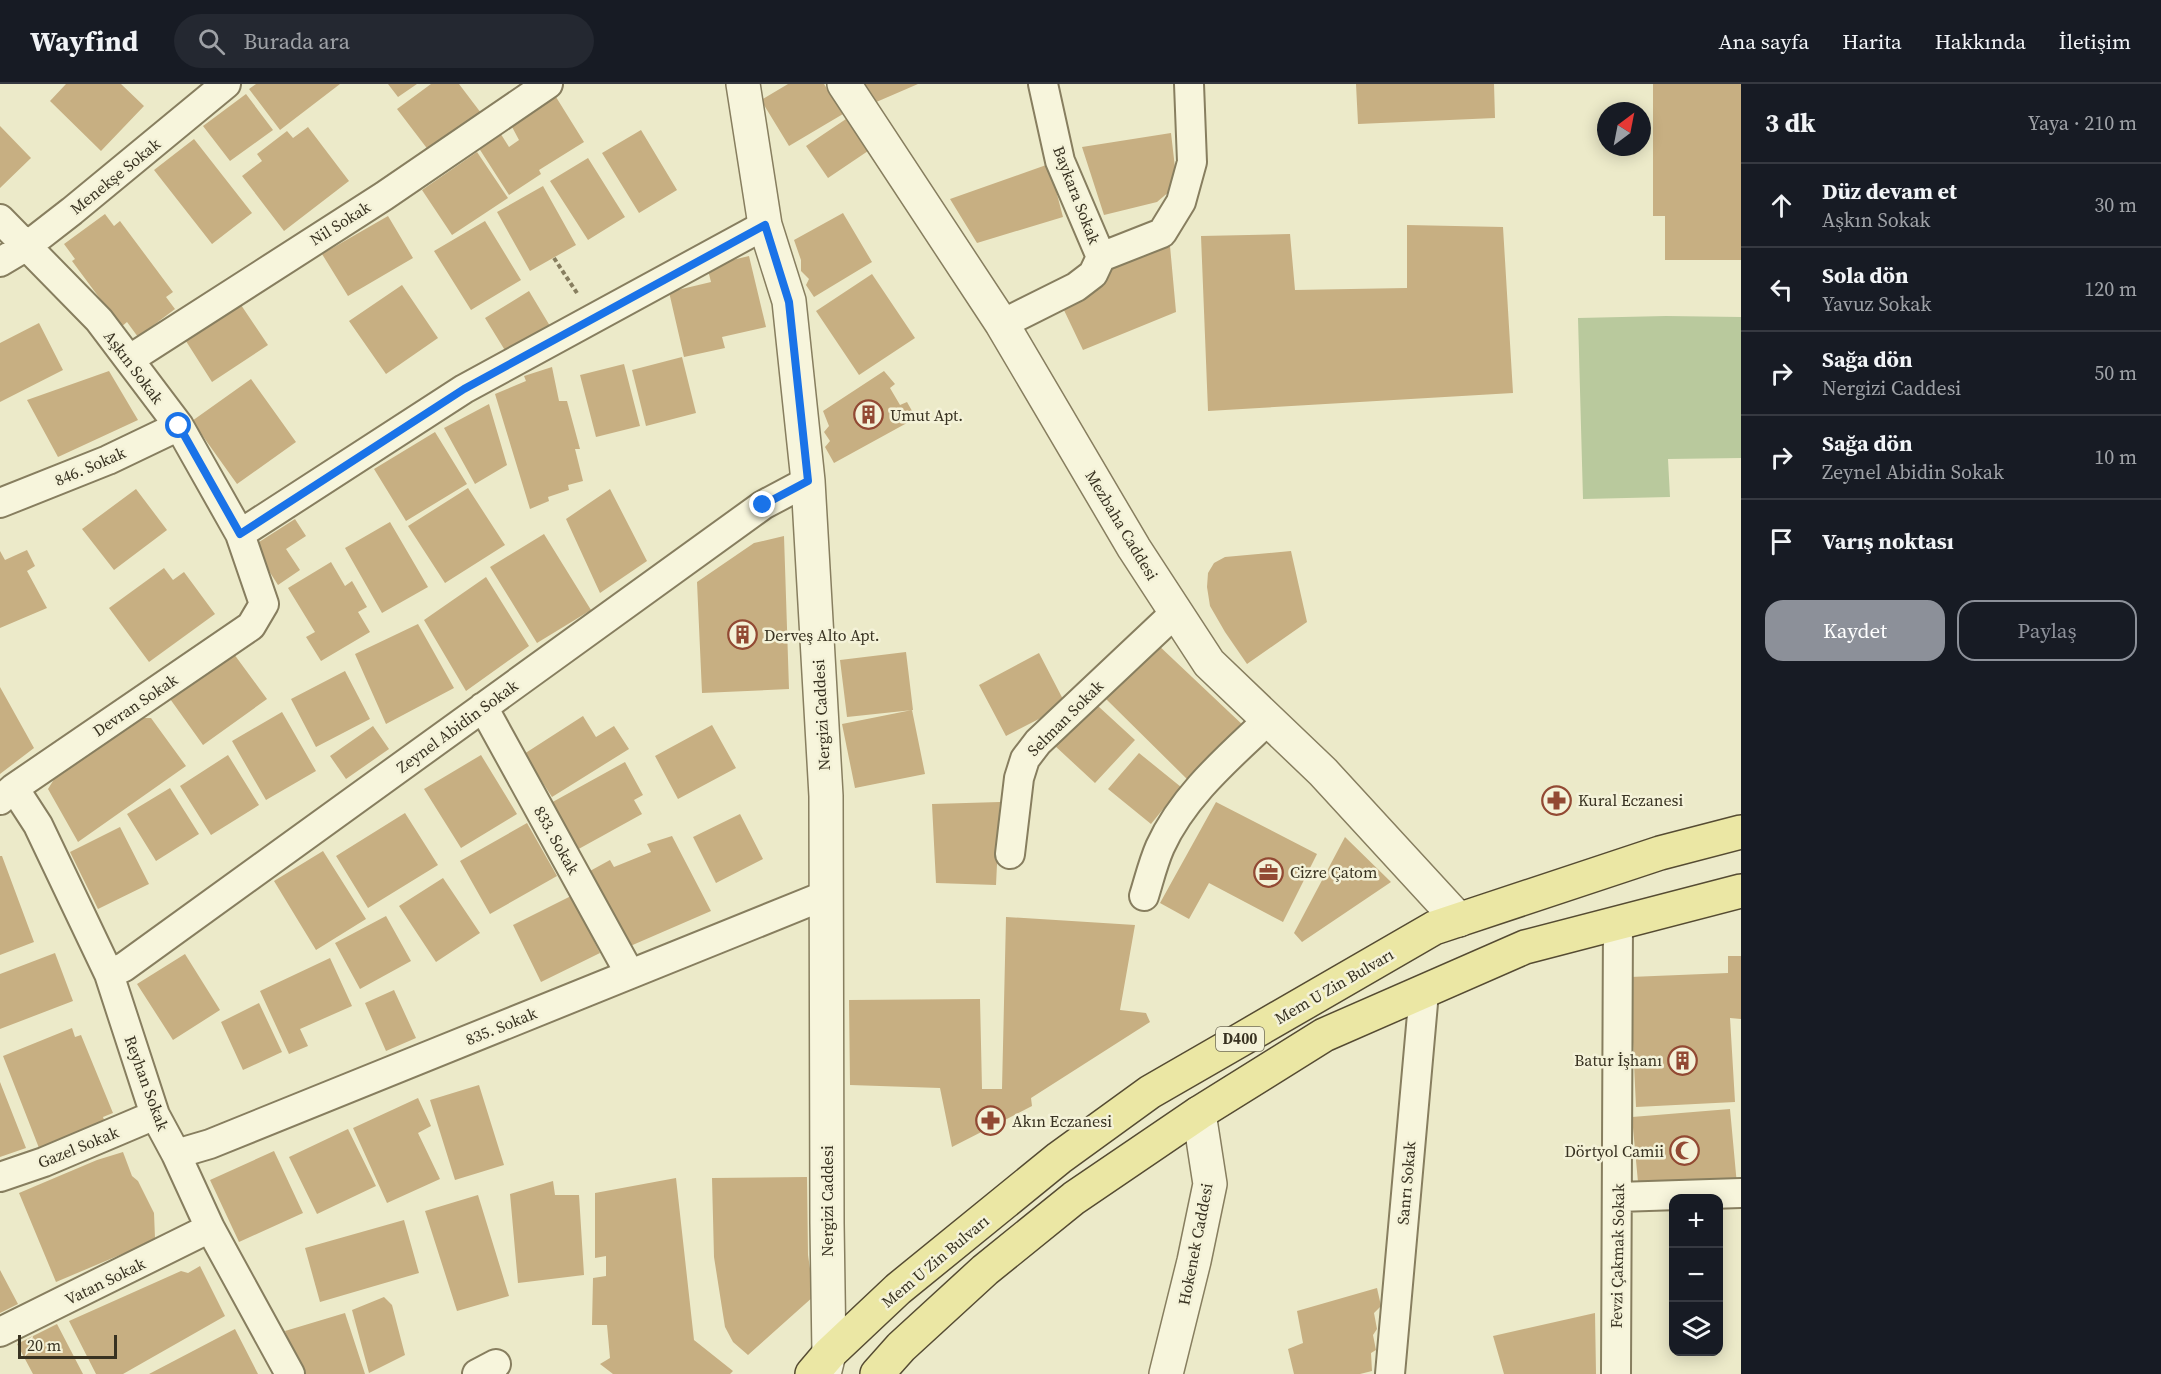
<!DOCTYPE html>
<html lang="tr">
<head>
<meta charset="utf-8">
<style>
  :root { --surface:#171b24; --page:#242831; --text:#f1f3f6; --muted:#9ea1a6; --line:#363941; --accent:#8c9099 }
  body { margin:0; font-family:"Source Serif 4",serif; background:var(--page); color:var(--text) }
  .controls { position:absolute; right:18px; bottom:18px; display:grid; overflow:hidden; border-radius:12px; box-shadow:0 3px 15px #0003 }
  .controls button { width:54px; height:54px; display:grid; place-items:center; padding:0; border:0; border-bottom:2px solid var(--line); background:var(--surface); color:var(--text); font:30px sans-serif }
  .compass { position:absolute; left:1597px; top:18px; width:54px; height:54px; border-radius:50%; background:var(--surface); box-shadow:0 3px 15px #0003; rotate:32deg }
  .scale { position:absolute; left:18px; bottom:15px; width:99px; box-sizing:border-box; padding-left:6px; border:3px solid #383221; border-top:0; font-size:16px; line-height:21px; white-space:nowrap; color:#383221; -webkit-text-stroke:4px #f4f2d8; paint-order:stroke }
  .stop { position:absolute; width:18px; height:18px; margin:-14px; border:4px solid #1a73e8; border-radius:50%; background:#fff }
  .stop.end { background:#1a73e8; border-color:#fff; box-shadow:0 2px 6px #0008 }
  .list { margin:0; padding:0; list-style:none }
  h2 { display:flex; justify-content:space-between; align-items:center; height:78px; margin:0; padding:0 24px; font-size:26px }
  h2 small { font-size:20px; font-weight:400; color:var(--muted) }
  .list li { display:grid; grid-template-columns:39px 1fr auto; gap:18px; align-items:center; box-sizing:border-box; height:84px; padding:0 24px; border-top:2px solid var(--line) }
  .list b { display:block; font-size:22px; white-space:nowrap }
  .list p { margin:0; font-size:20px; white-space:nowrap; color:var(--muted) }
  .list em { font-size:20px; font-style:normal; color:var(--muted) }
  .actions { display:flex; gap:12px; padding:18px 24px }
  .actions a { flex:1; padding:14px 0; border:2px solid var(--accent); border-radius:18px; text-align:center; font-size:21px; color:var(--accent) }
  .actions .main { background:var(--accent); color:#fff }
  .icon { flex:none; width:33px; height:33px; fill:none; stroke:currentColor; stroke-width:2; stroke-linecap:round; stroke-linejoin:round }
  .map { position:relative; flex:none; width:1741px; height:1290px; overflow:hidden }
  header { display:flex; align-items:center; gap:36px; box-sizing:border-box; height:84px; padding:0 30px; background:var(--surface); border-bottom:2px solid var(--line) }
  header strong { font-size:28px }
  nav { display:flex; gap:33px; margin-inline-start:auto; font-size:21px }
  .search { width:420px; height:54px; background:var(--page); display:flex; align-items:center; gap:15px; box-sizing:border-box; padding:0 21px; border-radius:33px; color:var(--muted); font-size:22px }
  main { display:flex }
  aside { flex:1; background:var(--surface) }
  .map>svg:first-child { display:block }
  .green { fill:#b9c99d }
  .building { fill:#c7af82 }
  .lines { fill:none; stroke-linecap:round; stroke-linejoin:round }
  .minor-casing { stroke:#877e5f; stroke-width:32 }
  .tertiary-casing { stroke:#877e5f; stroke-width:36 }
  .primary-casing { stroke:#554b32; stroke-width:36 }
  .path { stroke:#877e5f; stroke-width:4; stroke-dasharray:4.5 3; stroke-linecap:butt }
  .minor { stroke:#f7f5dc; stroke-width:28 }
  .tertiary { stroke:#f7f5dc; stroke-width:33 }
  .primary { stroke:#ebe7a4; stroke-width:33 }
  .route { stroke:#1a73e8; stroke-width:8 }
  .labels { text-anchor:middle; stroke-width:5; stroke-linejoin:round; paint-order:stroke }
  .shield { fill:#f4f2d8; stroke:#706c58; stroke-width:1.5 }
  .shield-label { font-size:15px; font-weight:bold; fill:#383221 }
  .street-label { font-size:16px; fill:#383221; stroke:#f4f2d8 }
  .poi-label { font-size:16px; fill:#383221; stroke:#f4f2d8; text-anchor:start }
</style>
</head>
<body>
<header>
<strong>Wayfind</strong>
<div class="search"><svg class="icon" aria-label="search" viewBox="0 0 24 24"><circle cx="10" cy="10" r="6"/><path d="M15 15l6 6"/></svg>Burada ara</div>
<nav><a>Ana sayfa</a><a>Harita</a><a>Hakkında</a><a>İletişim</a></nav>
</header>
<main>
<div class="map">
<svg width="1741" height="1290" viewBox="0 0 1741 1290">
  <rect width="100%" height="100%" fill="#eceac9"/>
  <path class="green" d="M1666,232L1741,233V374L1668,375L1670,413L1583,415L1578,234Z"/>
  <path class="building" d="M66,0H121L144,22L101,67L50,17Z
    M256,0H340L280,46L249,5Z
    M388,0H417L398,13Z
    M431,0H459L481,29L429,67L397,25Z
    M788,0H824L843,30L789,62L761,16Z
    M862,0H918L874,19Z
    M1356,0H1494L1495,34L1358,40Z
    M1653,0H1741V176H1665V132H1653Z
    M246,10L273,46L230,77L203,42Z
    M556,13L584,58L539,86L541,90L509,111L475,58L497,44L509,63L519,56L511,41Z
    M846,35L868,67L828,94L806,62Z
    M0,42L31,74L0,104Z
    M308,43L349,97L284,147L242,92L262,77L257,70L287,47L293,54Z
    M641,46L677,106L639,129L602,69Z
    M1171,49L1177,101L1157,118L1104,131L1082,63Z
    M194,55L252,129L212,160L154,86Z
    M477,68L508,114L452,151L422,106Z
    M588,74L625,133L588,156L550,97Z
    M1049,80L1063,133L977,159L950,115Z
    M543,102L576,161L530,187L497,128Z
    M843,129L872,178L814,213L806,201L809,195L801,187V176L794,156Z
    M105,130L114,142L120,137L173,208L166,213L175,225L138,253L127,238L121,243L72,177L75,175L64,160Z
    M388,132L413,174L348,212L322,170Z
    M485,137L521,196L471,226L434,167Z
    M1407,141L1503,143L1513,309L1208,327L1201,152L1290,150L1295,206L1407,204Z
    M1170,162L1176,228L1083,266L1062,222L1104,201L1102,181Z
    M749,172L766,243L722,253L725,264L684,273L669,208L711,198L707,182Z
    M872,190L915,254L859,291L816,227Z
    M402,201L438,254L386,290L349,237Z
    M529,207L550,242L506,268L485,234Z
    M239,218L268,261L212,298L184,254Z
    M39,239L63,286L0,318V259Z
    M682,273L696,329L646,342L632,286Z
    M624,280L640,342L596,353L580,291Z
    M552,283L559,317H567L580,365H575L583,397L568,401L569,406L548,413L549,417L530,425L495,310L526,297L524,292Z
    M109,287L138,336L58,373L27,316Z
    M884,287L895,300L890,304L900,321L907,318L916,334L834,379L825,363L830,357L824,348L829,342L823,327Z
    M251,295L296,358L237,400L192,337Z
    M489,320L507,381L475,400L444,344Z
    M435,348L467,400L406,437L374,385Z
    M468,404L505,461L445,499L408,442Z
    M136,405L167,446L114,486L82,445Z
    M610,405L647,477L600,509L566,435Z
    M295,435L306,452L286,465L300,486L278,501L253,462Z
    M390,438L428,503L382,529L345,464Z
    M544,450L591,526L537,559L490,483Z
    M784,452L789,605L702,609L697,498L754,459Z
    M27,466L35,482L27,487L47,524L0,544V467L5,476Z
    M1291,467L1307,538L1247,580L1225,548L1210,522L1207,503L1208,489L1214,479L1225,473Z
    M331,478L345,502L352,497L367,523L358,528L370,548L321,577L306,553L315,548L288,504Z
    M164,484L173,496L184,488L215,530L149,578L109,524Z
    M486,493L529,562L466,607L424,536Z
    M418,540L454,604L386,640L355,570Z
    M1156,559L1246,644L1192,700L1103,612Z
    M231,566L267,615L203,661L168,612Z
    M906,568L913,626L847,633L840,576Z
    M1039,569L1066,621L1006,652L979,601Z
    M345,587L370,635L316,663L291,615Z
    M0,603L34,664L0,690Z
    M1098,622L1135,656L1095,699L1054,661L1087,625L1091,629Z
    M912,626L925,690L855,704L842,640Z
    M282,628L316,687L266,716L232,657Z
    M583,632L596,653L614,642L629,665L552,713L524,670Z
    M139,634H151L186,682L78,758L48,705L56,692Z
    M712,641L736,684L678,715L655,672Z
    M373,642L389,665L346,695L330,672Z
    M1139,669L1181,703L1151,740L1108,705Z
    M228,671L259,721L211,751L180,702Z
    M481,671L517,730L461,764L424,705Z
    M625,678L643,711L634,716L642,730L575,767L549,720Z
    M170,704L199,750L156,777L127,730Z
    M1000,718L996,801L936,799L932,720Z
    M1216,718L1317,770L1283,838L1209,799L1189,835L1160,819Z
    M405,729L438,781L368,824L336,772Z
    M740,730L763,775L716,799L693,753Z
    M527,739L557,792L490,830L460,777Z
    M120,743L149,800L98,825L70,768Z
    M672,752L711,827L628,863L590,787L610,776L614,783L651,768L647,760Z
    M1345,753L1391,798L1302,858L1294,849Z
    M323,767L366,835L316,866L274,797Z
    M0,772H2L34,858L0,871Z
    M443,794L480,849L436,878L399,822Z
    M571,812L600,869L541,898L513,841Z
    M386,832L411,877L360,905L335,859Z
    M1006,833L1135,841L1120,926L1146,929L1150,938L1031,1014L1032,1022L952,1063L940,1004L850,1001L849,916L980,915L982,1005H1002Z
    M55,869L73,917L0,945V890Z
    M185,870L220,926L173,956L137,900Z
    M1728,872H1741V935L1730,934L1735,1018L1636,1023L1630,893L1728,889Z
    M330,874L352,922L300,945L308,962L289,970L260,907Z
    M394,906L416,954L386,967L365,919Z
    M259,919L282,968L243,986L221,938Z
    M72,944L75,953L81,951L113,1029L103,1033L105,1039L39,1064L3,972Z
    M0,998L26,1064L0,1073Z
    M479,1001L504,1081L455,1096L430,1016Z
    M418,1014L431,1042L418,1049L440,1095L387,1119L353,1044Z
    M1730,1025L1737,1101L1639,1109L1632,1033Z
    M348,1045L376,1102L317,1130L289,1073Z
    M274,1067L303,1129L239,1158L210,1096Z
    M123,1068L132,1092L138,1097L154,1129L155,1154L134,1165L56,1198L19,1109L97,1076Z
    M807,1093L808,1171L814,1212L748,1271L733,1258L725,1243L714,1173L712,1094Z
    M676,1094L694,1256L733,1287L730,1290H613L600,1280L610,1274L607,1241H592L593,1194L606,1192V1172L595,1174V1109Z
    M553,1097L555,1111H579L584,1191L518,1199L510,1110Z
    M478,1111L509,1212L457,1227L425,1127Z
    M404,1136L419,1189L320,1218L305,1164Z
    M200,1182L225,1232L123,1290H96L69,1237L181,1187L188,1189Z
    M0,1186L18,1220L0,1229Z
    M1377,1204L1381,1222L1374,1229L1377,1245L1373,1251L1376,1266L1371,1269L1372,1287L1360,1290H1294L1288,1265L1303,1259L1297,1227Z
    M384,1213L392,1221L405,1271L369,1289L352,1226Z
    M345,1229L365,1290H301L285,1247Z
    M1595,1229L1596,1290H1504L1493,1252Z
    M57,1240L83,1290H33L17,1260Z
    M235,1245L258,1290H149Z"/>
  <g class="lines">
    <defs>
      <path id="minor" d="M0,135L99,236L179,342L240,450L264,520L251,542L14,704L0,716
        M1101,173L1162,149L1181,118L1192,78L1189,0
        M0,178L27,162L72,127L226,0
        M1002,240L1076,203L1093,190L1101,173L1060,77L1043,0
        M130,275L384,112L548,0
        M0,419L108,376L179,342
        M240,450L464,305L765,141
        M483,623L630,890
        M14,704L38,741L109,890L155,1031L176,1070L210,1144L290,1290
        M1010,770L1019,694L1025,675L1038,658L1176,528
        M1144,812C1149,796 1153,779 1160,763C1183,712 1228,674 1268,636
        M109,890L124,883L763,421L808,397
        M176,1070L210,1060L826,811
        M0,1093L44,1078L155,1031
        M1618,1113L1741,1109
        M0,1248L210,1144
        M477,1290L496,1280
        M1390,1290L1424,908
        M1616,1290L1618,838"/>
      <path id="tertiary" d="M743,0L765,141L789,217L808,397L826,712L827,1139L829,1270L824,1290
        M844,0L1002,240L1134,464L1209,579L1323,688L1459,836
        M1166,1290L1194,1177L1210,1100L1199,1029"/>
      <path id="primary" d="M812,1290L829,1270L898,1205L1059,1074L1150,1008L1242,955L1434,844L1660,769L1741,748
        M877,1290L901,1263L985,1186L1074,1114L1199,1029L1324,951L1525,863L1741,807"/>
    </defs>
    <use href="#minor" class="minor-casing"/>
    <use href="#tertiary" class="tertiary-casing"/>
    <use href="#primary" class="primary-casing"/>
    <path class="path" d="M554,174L577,209"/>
    <use href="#minor" class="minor"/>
    <use href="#tertiary" class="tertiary"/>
    <use href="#primary" class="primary"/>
  </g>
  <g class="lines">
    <path class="route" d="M179,342L240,450L464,305L765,141L789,218L808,397L763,421"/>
  </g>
  <defs>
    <symbol id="building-ring" viewBox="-11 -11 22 22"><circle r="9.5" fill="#f4f2d8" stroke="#924933" stroke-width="1.5"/><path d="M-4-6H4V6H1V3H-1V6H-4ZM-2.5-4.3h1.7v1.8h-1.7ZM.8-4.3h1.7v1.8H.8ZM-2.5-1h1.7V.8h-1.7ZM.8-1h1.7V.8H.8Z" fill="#924933"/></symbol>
    <symbol id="pharmacy-ring" viewBox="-11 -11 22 22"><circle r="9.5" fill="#f4f2d8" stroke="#924933" stroke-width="1.5"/><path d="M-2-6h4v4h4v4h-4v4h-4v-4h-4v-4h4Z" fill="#924933"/></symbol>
    <symbol id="office-ring" viewBox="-11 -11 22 22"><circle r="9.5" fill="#f4f2d8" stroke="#924933" stroke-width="1.5"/><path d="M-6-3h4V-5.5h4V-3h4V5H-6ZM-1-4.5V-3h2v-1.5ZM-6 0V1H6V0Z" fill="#924933"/></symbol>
    <symbol id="mosque-ring" viewBox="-11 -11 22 22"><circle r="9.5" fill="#f4f2d8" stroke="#924933" stroke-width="1.5"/><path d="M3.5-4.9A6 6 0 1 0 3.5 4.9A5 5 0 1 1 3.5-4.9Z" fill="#924933"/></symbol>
  </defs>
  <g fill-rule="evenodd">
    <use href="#building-ring" x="852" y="314" width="33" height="33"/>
    <use href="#building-ring" x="726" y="534" width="33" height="33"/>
    <use href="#pharmacy-ring" x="1540" y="700" width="33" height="33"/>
    <use href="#office-ring" x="1252" y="772" width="33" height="33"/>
    <use href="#building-ring" x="1666" y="960" width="33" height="33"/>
    <use href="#pharmacy-ring" x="974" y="1020" width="33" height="33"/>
    <use href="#mosque-ring" x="1668" y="1050" width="33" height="33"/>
  </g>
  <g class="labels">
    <rect class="shield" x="1216" y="943" width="48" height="24" rx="4.5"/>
    <g class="shield-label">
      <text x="1240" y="960">D400</text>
    </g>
    <g class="street-label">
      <text transform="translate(115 92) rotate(-39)" y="6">Menekşe Sokak</text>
      <text transform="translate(1077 111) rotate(69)" y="6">Baykara Sokak</text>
      <text transform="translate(340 139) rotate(-32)" y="6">Nil Sokak</text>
      <text transform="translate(134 283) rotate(53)" y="6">Aşkın Sokak</text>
      <text transform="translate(90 382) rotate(-23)" y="6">846. Sokak</text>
      <text transform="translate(1122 441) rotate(59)" y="6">Mezbaha Caddesi</text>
      <text transform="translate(135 621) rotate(-34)" y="6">Devran Sokak</text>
      <text transform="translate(821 631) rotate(-93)" y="6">Nergizi Caddesi</text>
      <text transform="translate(1065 634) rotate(-45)" y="6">Selman Sokak</text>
      <text transform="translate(457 642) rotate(-36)" y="6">Zeynel Abidin Sokak</text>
      <text transform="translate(557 756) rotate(61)" y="6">833. Sokak</text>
      <text transform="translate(1334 902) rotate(-30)" y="6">Mem U Zin Bulvarı</text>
      <text transform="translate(501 942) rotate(-22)" y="6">835. Sokak</text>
      <text transform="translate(147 999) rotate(70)" y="6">Reyhan Sokak</text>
      <text transform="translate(78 1063) rotate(-22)" y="6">Gazel Sokak</text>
      <text transform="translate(1406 1099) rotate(-85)" y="6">Sanrı Sokak</text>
      <text transform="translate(827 1117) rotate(-90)" y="6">Nergizi Caddesi</text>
      <text transform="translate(1195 1160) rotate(-79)" y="6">Hokenek Caddesi</text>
      <text transform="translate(1617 1172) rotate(-89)" y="6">Fevzi Çakmak Sokak</text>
      <text transform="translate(935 1177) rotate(-40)" y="6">Mem U Zin Bulvarı</text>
      <text transform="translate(105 1197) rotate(-26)" y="6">Vatan Sokak</text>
    </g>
    <g class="poi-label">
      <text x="890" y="337">Umut Apt.</text>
      <text x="764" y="557">Derveş Alto Apt.</text>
      <text x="1578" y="722">Kural Eczanesi</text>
      <text x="1290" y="794">Cizre Çatom</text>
      <text x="1662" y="982" text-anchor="end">Batur İşhanı</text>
      <text x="1012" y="1043">Akın Eczanesi</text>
      <text x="1664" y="1073" text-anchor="end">Dörtyol Camii</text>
    </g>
  </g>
</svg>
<div class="controls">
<button>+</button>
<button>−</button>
<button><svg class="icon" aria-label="layers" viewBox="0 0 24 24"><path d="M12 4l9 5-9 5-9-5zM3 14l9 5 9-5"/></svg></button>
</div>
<svg class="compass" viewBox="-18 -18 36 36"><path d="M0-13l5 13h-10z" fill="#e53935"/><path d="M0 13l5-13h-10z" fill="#9ea1a6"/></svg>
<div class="scale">20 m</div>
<div class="stop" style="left:179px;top:342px"></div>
<div class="stop end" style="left:763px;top:421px"></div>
</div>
<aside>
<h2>3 dk<small>Yaya · 210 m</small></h2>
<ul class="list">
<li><svg class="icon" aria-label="ahead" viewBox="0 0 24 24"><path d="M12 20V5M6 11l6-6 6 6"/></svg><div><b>Düz devam et</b><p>Aşkın Sokak</p></div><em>30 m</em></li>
<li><svg class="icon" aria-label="left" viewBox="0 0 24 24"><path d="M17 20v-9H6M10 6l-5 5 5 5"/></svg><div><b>Sola dön</b><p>Yavuz Sokak</p></div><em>120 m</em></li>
<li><svg class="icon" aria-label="right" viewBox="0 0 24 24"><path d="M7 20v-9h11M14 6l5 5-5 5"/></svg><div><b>Sağa dön</b><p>Nergizi Caddesi</p></div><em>50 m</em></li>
<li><svg class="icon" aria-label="right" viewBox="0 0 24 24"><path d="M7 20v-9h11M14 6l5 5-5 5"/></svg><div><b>Sağa dön</b><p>Zeynel Abidin Sokak</p></div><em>10 m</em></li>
<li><svg class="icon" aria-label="arrive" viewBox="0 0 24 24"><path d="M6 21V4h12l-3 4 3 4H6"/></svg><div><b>Varış noktası</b></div></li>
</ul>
<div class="actions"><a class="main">Kaydet</a><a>Paylaş</a></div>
</aside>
</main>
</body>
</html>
